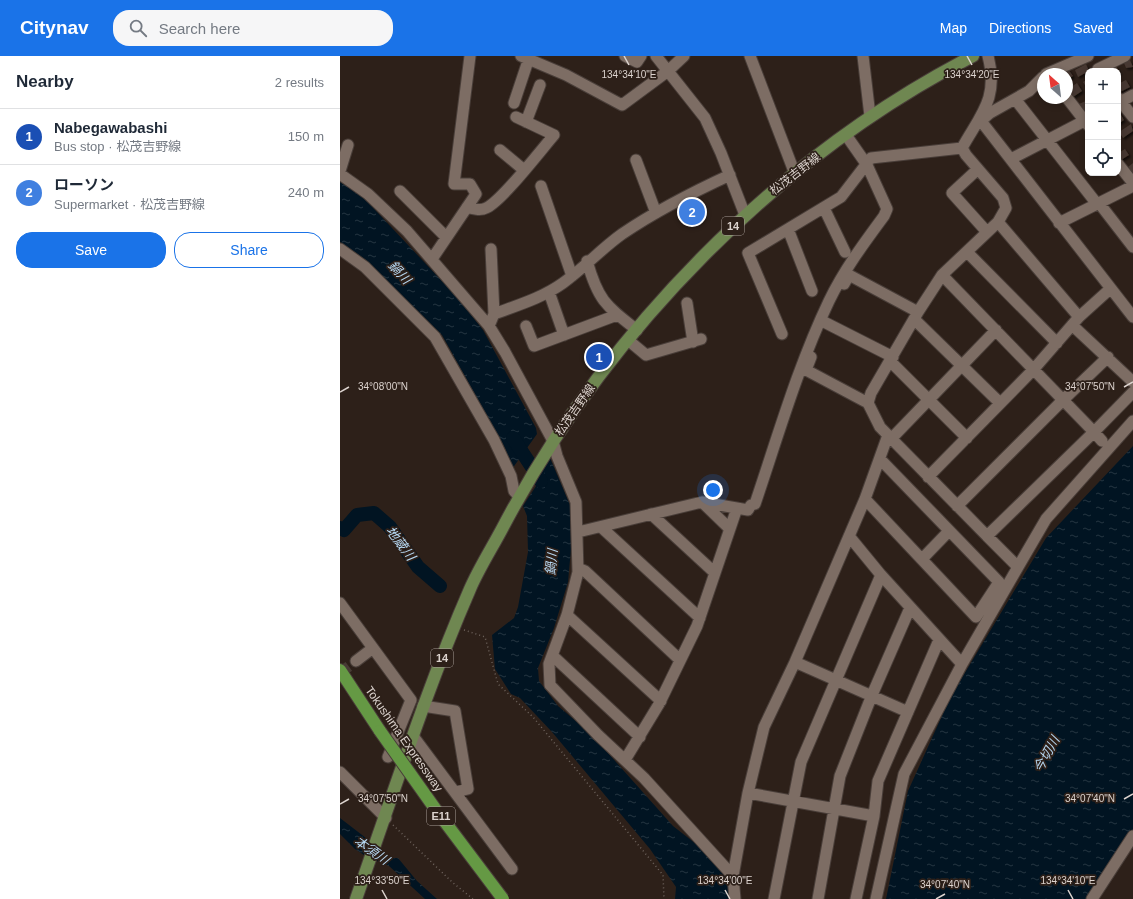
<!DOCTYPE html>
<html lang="en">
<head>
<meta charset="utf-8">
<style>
  :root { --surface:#fff; --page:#f6f6f7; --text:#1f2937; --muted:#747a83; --line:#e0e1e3; --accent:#1a73e8 }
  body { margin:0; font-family:Helvetica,"Noto Sans JP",sans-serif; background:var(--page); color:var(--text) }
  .controls { position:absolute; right:12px; top:12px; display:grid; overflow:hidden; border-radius:8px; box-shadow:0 2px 6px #0003 }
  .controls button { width:36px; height:36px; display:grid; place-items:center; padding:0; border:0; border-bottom:1px solid var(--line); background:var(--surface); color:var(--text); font:20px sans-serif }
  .compass { position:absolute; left:697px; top:12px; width:36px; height:36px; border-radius:50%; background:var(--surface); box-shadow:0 2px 6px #0003; rotate:332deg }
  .you { position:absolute; left:373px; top:434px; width:14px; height:14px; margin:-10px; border:3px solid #fff; border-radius:50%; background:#1a73e8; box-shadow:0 0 0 6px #1a73e833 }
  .badge { display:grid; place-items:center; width:26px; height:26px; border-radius:50%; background:var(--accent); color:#fff; font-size:13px; font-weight:700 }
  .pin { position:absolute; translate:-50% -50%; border:2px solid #fff; box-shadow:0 1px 4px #0006 }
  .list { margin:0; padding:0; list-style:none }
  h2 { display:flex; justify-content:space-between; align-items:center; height:52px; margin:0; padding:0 16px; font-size:17px }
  h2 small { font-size:13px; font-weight:400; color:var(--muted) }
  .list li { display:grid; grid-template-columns:26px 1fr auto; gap:12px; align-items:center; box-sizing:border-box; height:56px; padding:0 16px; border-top:1px solid var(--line) }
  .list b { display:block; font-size:15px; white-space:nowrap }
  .list p { margin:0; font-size:13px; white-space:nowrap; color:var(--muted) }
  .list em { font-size:13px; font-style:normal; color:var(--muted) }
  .actions { display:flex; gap:8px; padding:12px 16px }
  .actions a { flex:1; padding:9px 0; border:1px solid var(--accent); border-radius:16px; text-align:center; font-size:14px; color:var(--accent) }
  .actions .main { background:var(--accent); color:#fff }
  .icon { flex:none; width:22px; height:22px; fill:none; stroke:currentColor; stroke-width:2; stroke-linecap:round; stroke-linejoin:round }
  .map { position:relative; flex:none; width:793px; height:843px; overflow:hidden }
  header { display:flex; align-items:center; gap:24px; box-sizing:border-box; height:56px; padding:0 20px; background:var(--accent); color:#fff }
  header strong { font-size:19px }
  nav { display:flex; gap:22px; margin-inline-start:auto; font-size:14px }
  .search { width:280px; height:36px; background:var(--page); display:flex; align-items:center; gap:10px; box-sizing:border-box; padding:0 14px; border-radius:16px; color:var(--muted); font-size:15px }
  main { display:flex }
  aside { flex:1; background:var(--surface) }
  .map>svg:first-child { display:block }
  .water { fill:url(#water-ripples) }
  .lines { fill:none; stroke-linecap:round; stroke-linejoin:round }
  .river { stroke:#011422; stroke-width:14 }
  .building { fill:#463830; filter:url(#shadow) }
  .minor-tunnel { stroke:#473b34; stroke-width:11; stroke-dasharray:11 5.5; stroke-linecap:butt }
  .minor-casing { stroke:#493e39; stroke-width:13 }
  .major-casing { stroke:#493e39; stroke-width:14 }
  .highway-casing { stroke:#493e39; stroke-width:14 }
  .path { stroke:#6e635d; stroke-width:1.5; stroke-dasharray:1 3; stroke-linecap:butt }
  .minor { stroke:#7d6d64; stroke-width:11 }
  .major { stroke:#6f8751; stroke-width:12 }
  .highway { stroke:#659944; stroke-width:12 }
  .highway-bridge-casing { stroke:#493e39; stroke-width:14; stroke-linecap:butt }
  .highway-bridge { stroke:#659944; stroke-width:12 }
  .ticks { fill:none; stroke:#dcd3ce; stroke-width:1.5 }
  .labels { text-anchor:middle; stroke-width:3.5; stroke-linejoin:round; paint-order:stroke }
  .shield { fill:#2d2019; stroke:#a89d98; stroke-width:1 }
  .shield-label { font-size:11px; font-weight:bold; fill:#dcd3ce }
  .street-label { font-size:12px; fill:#dcd3ce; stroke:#2d2019 }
  .water-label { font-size:13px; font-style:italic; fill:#b7d9f4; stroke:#2d2019 }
  .ticks-label { font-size:10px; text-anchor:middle; fill:#dcd3ce; stroke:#2d2019; stroke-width:3.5; stroke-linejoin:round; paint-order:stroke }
</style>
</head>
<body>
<header>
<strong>Citynav</strong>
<div class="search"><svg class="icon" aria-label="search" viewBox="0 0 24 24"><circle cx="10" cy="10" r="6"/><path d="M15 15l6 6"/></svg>Search here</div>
<nav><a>Map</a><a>Directions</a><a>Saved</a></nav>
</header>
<main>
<aside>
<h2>Nearby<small>2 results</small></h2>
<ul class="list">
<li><span class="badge" style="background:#1a4fb4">1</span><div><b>Nabegawabashi</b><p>Bus stop · 松茂吉野線</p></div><em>150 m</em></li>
<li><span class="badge" style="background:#3f7fe0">2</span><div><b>ローソン</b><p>Supermarket · 松茂吉野線</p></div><em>240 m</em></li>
</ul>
<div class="actions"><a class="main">Save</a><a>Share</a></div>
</aside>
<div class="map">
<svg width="793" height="843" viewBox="0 0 793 843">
  <defs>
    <pattern id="water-ripples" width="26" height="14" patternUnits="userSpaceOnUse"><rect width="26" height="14" fill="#011422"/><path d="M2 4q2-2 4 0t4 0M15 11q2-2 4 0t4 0" fill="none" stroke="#253541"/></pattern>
    <filter id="shadow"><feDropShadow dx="2" dy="2" stdDeviation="1" flood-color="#0009"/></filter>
  </defs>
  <rect width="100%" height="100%" fill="#2d2019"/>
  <path class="water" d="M0,126L21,139L116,240L143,274L196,372L197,378L172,413L165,392L102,279L26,204L0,186Z
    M793,390V775L749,843H546L568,735L611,640L706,482Z
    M210,402L230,449L231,493L228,526L214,572L198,612L199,625L218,650L251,678L333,770L365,795L392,825V843H335L336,831L310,793L212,676L180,642L171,638L155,613L152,579L174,562L178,551L188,496L187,460L183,450L196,430L194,424Z
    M0,762L52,802H58L77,825L97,843H85L49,810L27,801L15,793L0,778Z"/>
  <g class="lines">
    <path class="river" d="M173,382L201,425
      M0,472L4,474L17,459L34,457L50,471L78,511L100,530"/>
  </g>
  <path class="building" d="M790,4L793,11L786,12L784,7Z
    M746,8L749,15L738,21L735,14Z
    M776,10L780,17L778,18V15H767Z
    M728,13L733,20L727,24V18H721Z
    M748,23V34L743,26Z
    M786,24L790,31L780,36L778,28Z
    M737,27L742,35L733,41L728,33Z
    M748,44V53L743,56L739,48Z
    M778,54L784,64L778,68Z
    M791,68L793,75L783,82L779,76Z
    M785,93L789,99L781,104L778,97Z
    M793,107V119L788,111Z"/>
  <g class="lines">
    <path class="minor-tunnel" d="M0,617L16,605"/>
    <defs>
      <path id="minor" d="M181,0L226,19L282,49L328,15L344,0
        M285,0L297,6L301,0
        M316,0L365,62L381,97L405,159
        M410,0L455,118
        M523,0L530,60
        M758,13L785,0
        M706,18L748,0
        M727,42L748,69
        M778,42L793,61
        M675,43L757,148
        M174,47L189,2
        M778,47L793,39
        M641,62V65L793,261
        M641,65L650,57L689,35L703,21
        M186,66L200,29
        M160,94L184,114
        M671,103L748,63
        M296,104L316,157
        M778,108L793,127
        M638,113L612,137L647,176
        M0,115L8,89
        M0,118L28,138L67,175L149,270L165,296L213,385L217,400L236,446L238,516L227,559L209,608L210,629L258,679L304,722L393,820
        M201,130L232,220
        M60,135L106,181
        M759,147L793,191
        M127,151C132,153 141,155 146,152C161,146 201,94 214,79L176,61
        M484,152L505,196
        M658,166L739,261
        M719,167L793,130
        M448,173L472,235
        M0,193L25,211L95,281L154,384L171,420L174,435L179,440
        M151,193L154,258
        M627,196L717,287
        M92,203L136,138L130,128H114L130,0
        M247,205C258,244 265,249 297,274
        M602,219L754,376L647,480L540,371L528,347L531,337L578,256L602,219L658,166L666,152L663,142L626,99L622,92C641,58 659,42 648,0
        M504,228L509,219L578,256
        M209,236L224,279
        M347,247L353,286
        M574,263L660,347
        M484,266L553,301
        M732,269L793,326
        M149,270L154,258C178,249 202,242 223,227C244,212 261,193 282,178C316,155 353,136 390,119
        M186,270L194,290L277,259
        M442,278L408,197L501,141L531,102L622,92
        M288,284L306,299L361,283
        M471,301L466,314L528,347
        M550,305L627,382
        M551,383L656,274
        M762,385L754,376L793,336
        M588,421L693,314L739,261L770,233
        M525,443L636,561L659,526L540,403
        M362,446L390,473
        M617,450L723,344L768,301
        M311,458L375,517
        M261,471L360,562
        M238,476L362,446L408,454L411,449L415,448C438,380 458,310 489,245C504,214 524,187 544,160L547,153L527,109L506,79
        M509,480L541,519L622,608L564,718L536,843
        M582,503L609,475
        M678,511L706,463L793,365
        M238,512L245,515L340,604
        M0,547L71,644L48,701
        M227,559L321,645
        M213,600L300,681
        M16,605L33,592
        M455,606L568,656
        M622,608L678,511L647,480
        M83,650L115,655L128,733L115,736
        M73,680L172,813
        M285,704L319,648L357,570L397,452
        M0,716L46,762
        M408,737L534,760
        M395,843L393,820L408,737L424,671L455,606L525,443L548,379
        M434,843L461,706L541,519
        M478,843L500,720L532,639L570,552
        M516,843L534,760L538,725L599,584
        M752,843L793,780"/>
      <path id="major" d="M16,843C53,739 86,634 130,533C139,512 152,492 163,471C266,276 437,101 633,0"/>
      <path id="highway" d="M0,614L40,675"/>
    </defs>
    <use href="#minor" class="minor-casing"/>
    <use href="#major" class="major-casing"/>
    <use href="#highway" class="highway-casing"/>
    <path class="path" d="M124,574L145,581L158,628L193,661L323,819L324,843
      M53,769L112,826L133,843"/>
    <use href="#minor" class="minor"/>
    <use href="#major" class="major"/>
    <use href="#highway" class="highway"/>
    <defs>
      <path id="highway-bridge" d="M40,675L96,754L163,843"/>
    </defs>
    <use href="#highway-bridge" class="highway-bridge-casing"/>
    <use href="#highway-bridge" class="highway-bridge"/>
  </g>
  <path class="ticks" d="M284,0L289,9M627,0L632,9M784,331L793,326M0,336L9,331M784,743L793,738M0,748L9,743M42,834L47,843M385,834L390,843M728,834L733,843M596,843L605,838"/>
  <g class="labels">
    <g class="shield">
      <rect x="382" y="161" width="22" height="18" rx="3"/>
      <rect x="91" y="593" width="22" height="18" rx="3"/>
      <rect x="87" y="751" width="28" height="18" rx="3"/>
    </g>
    <g class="shield-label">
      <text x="393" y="174">14</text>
      <text x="102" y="606">14</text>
      <text x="101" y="764">E11</text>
    </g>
    <g class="street-label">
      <text transform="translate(455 118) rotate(-38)" y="4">松茂吉野線</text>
      <text transform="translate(235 354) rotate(-55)" y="4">松茂吉野線</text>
      <text transform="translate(64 683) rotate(55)" y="4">Tokushima Expressway</text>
    </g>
    <g class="water-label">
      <text transform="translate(60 216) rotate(47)" y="5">鍋川</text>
      <text transform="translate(61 487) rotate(53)" y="5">地蔵川</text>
      <text transform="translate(211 506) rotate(-85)" y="5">鍋川</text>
      <text transform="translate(706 698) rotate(-61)" y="5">今切川</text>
      <text transform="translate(32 794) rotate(35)" y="5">本須川</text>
    </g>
  </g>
  <g class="ticks-label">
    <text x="289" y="22">134°34'10"E</text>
    <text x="632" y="22">134°34'20"E</text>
    <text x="750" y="334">34°07'50"N</text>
    <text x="43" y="334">34°08'00"N</text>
    <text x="750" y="746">34°07'40"N</text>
    <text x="43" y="746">34°07'50"N</text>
    <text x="42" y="828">134°33'50"E</text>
    <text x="385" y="828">134°34'00"E</text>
    <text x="728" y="828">134°34'10"E</text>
    <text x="605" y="832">34°07'40"N</text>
  </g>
</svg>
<div class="controls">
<button>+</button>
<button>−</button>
<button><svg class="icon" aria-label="locate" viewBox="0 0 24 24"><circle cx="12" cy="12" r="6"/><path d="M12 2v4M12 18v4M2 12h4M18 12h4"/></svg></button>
</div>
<svg class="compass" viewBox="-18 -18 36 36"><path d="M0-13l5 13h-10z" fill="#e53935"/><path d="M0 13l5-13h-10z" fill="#747a83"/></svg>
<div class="you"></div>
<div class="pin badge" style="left:259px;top:301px;background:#1a4fb4">1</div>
<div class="pin badge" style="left:352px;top:156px;background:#3f7fe0">2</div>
</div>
</main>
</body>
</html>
